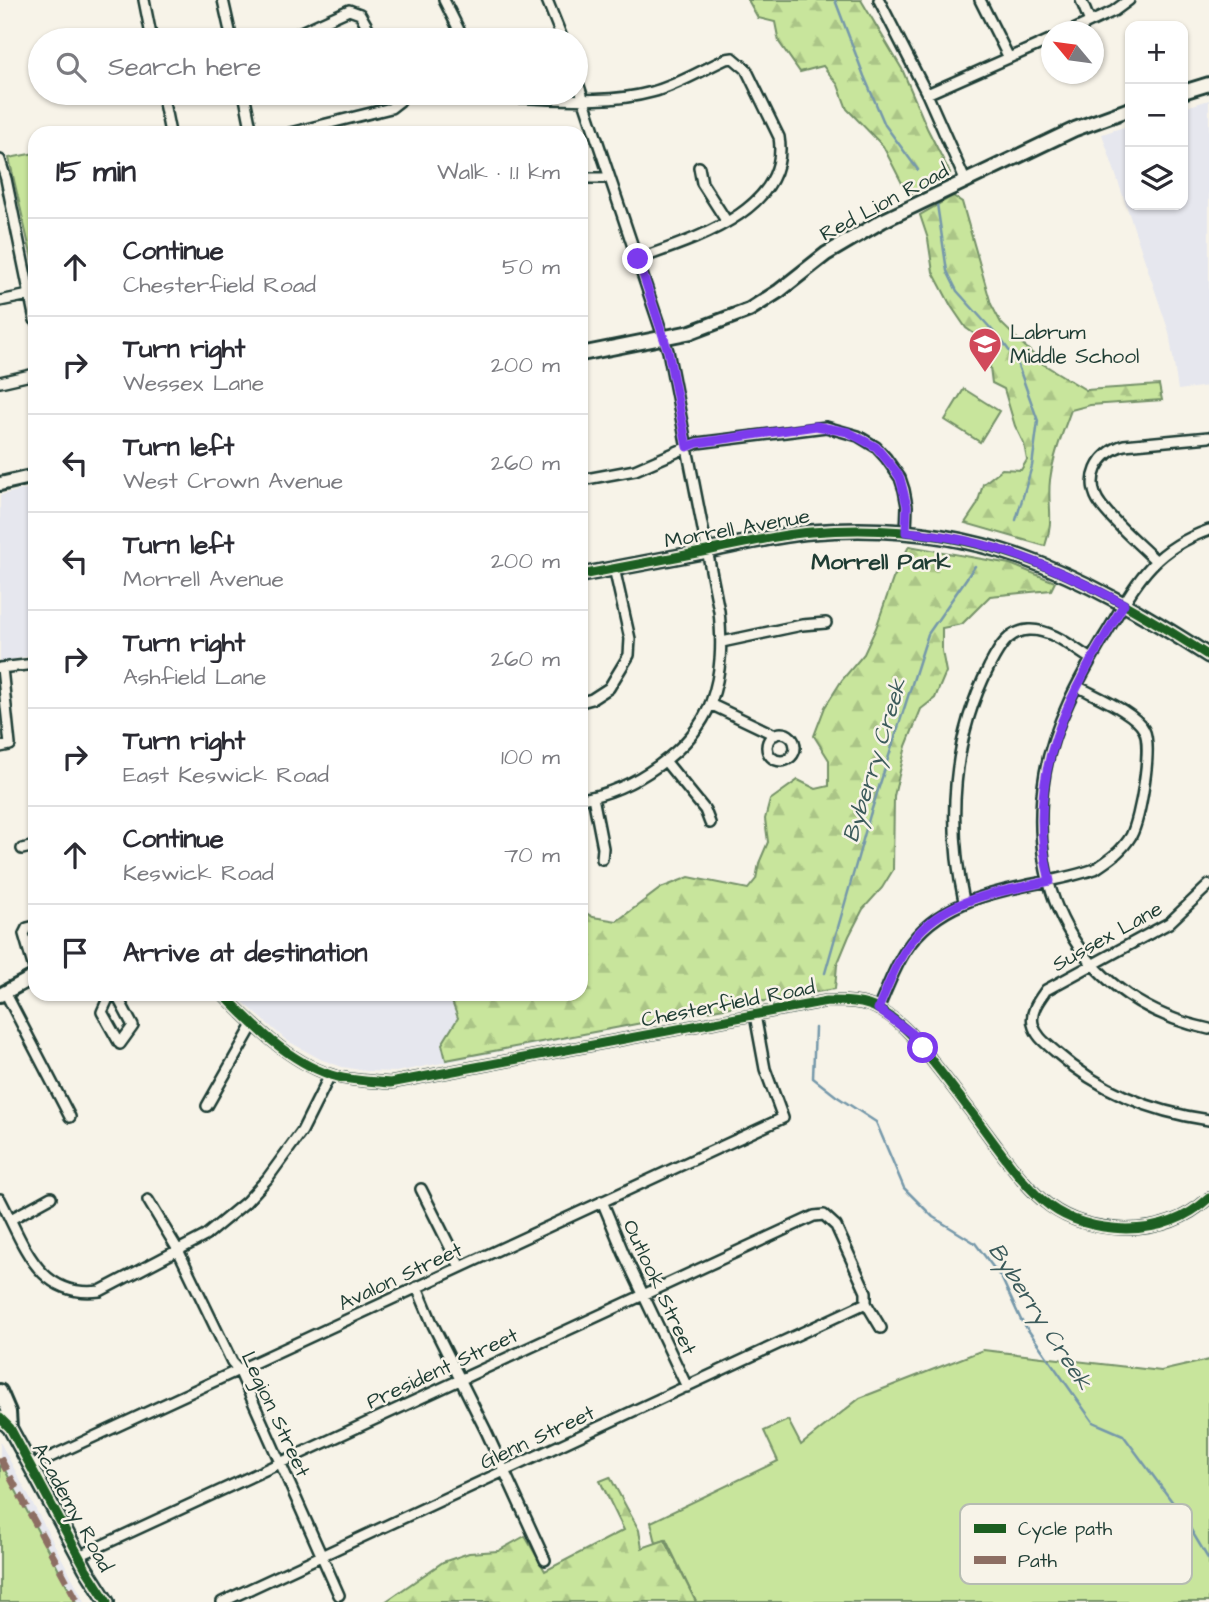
<!DOCTYPE html>
<html lang="en">
<head>
<meta charset="utf-8">
<style>
  :root { --surface:#fff; --page:#f7f7f7; --text:#2b2b33; --muted:#7c7c81; --line:#e1e1e2 }
  body { margin:0; font-family:"Architects Daughter",sans-serif; background:var(--page); color:var(--text) }
  .controls { position:absolute; right:21px; top:21px; display:grid; overflow:hidden; border-radius:14px; box-shadow:0 2px 5px #0004 }
  .controls button { width:63px; height:63px; display:grid; place-items:center; padding:0; border:0; border-bottom:2px solid var(--line); background:var(--surface); color:var(--text); font:35px sans-serif }
  .compass { position:absolute; left:1041px; top:21px; width:63px; height:63px; border-radius:50%; background:var(--surface); box-shadow:0 2px 5px #0004; rotate:299deg }
  .stop { position:absolute; width:21px; height:21px; margin:-16px; border:5px solid #7c3aed; border-radius:50%; background:#fff }
  .stop.end { background:#7c3aed; border-color:#fff; box-shadow:0 2px 7px #0008 }
  .list { margin:0; padding:0; list-style:none }
  h2 { display:flex; justify-content:space-between; align-items:center; height:91px; margin:0; padding:0 28px; font-size:30px }
  h2 small { font-size:23px; font-weight:400; color:var(--muted) }
  .list li { display:grid; grid-template-columns:46px 1fr auto; gap:21px; align-items:center; box-sizing:border-box; height:98px; padding:0 28px; border-top:2px solid var(--line) }
  .list b { display:block; font-size:26px; white-space:nowrap }
  .list p { margin:0; font-size:23px; white-space:nowrap; color:var(--muted) }
  .list em { font-size:23px; font-style:normal; color:var(--muted) }
  .icon { flex:none; width:38px; height:38px; fill:none; stroke:currentColor; stroke-width:2; stroke-linecap:round; stroke-linejoin:round }
  .map { position:relative; flex:none; width:1209px; height:1602px; overflow:hidden }
  .search { position:absolute; background:var(--surface); box-shadow:0 2px 5px #0004; left:28px; top:28px; width:560px; height:77px; display:flex; align-items:center; gap:18px; box-sizing:border-box; padding:0 24px; border-radius:38px; color:var(--muted); font-size:26px }
  .panel { position:absolute; background:var(--surface); box-shadow:0 2px 5px #0004; left:28px; top:126px; width:560px; height:875px; border-radius:21px }
  .map>svg:first-child { display:block }
  .built { fill:#e6e7ee }
  .green { fill:#c8e59c; stroke:#749168; stroke-width:2 }
  .forest { fill:url(#forest-firs); stroke:#749168; stroke-width:2 }
  .lines { fill:none; stroke-linecap:round; stroke-linejoin:round }
  .stream { stroke:#7598aa; stroke-width:2.5 }
  .street-casing { stroke:#1f3d34; stroke-width:14 }
  .secondary-casing { stroke:#1f3d34; stroke-width:18 }
  .street { stroke:#f7f3e8; stroke-width:9 }
  .secondary { stroke:#f7f3e8; stroke-width:12 }
  .quiet { stroke:#8d6e63; stroke-width:7; stroke-dasharray:14 7; stroke-linecap:butt }
  .cycleway-casing { stroke:#f7f3e8; stroke-width:13 }
  .cycleway { stroke:#1b5e20; stroke-width:9 }
  .route { stroke:#7c3aed; stroke-width:9 }
  .labels { text-anchor:middle; stroke-width:5; stroke-linejoin:round; paint-order:stroke }
  .street-label { font-size:21px; fill:#1f3d34; stroke:#f7f3e8 }
  .poi-label { font-size:21px; fill:#1f3d34; stroke:#f7f3e8; text-anchor:start }
  .neighbourhood-label { font-size:23px; font-weight:bold; fill:#1f3d34; stroke:#f7f3e8 }
  .water-label { font-size:23px; font-style:italic; fill:#3c5b5b; stroke:#f7f3e8 }
  .key { fill:#f7f3e8; stroke:#b6bcb2; stroke-width:2 }
  .key-label { font-size:19px; fill:#1f3d34 }
</style>
</head>
<body>
<div class="map">
<svg width="1209" height="1602" viewBox="0 0 1209 1602">
  <defs>
    <pattern id="forest-firs" width="22" height="20" patternUnits="userSpaceOnUse" patternTransform="scale(1.75)"><rect width="22" height="20" fill="#c8e59c"/><path d="M5 1l3.5 6h-7zM16 11l3.5 6h-7z" fill="#abc587"/></pattern>
  </defs>
  <rect width="100%" height="100%" fill="#f7f3e8"/>
  <filter id="ink" filterUnits="userSpaceOnUse"><feTurbulence type="fractalNoise" baseFrequency=".0143" numOctaves="2"/><feDisplacementMap in="SourceGraphic" scale="14" xChannelSelector="R" yChannelSelector="G"/><feConvolveMatrix kernelMatrix="1 2 1 2 8 2 1 2 1" color-interpolation-filters="sRGB"/></filter>
  <g filter="url(#ink)">
    <path class="built" d="M1209,100V386L1178,390L1169,332L1102,134L1130,125V205H1183V108Z
      M35,487V655L0,662V495Z
      M625,985L631,1026L396,1072L367,1071L342,1067L320,1059L286,1040L234,994H521L525,1006Z
      M0,1442L85,1602H0Z"/>
    <path class="green" d="M35,153V272L9,158Z
      M964,389L999,411L980,442L945,420Z
      M983,1350L1161,1371L1209,1360V1602H696L666,1540L656,1543L651,1522L778,1461L764,1431L788,1420L801,1445L860,1398Z
      M0,1461L76,1602H0Z"/>
    <path class="forest" d="M748,0H861L902,69L927,128L950,173L908,195L883,146L847,109L838,85L823,66L800,72L779,42L775,22L758,18Z
      M953,196L962,202L991,304L1001,323L1043,364L1086,390L1159,385L1162,400L1090,405L1071,410C1063,432 1053,456 1050,480C1047,505 1055,518 1045,546L965,523L977,505L983,484L1002,469L1021,470L1027,460L1024,444L1015,426L1004,389L992,383L988,351L980,338L966,328L951,306L933,272L928,239L920,215Z
      M909,546L1010,564L1055,582L1051,590L990,596L962,624L942,628V651L946,672L935,698L921,709L906,746L894,796L893,870L882,888L863,909L849,936L837,965L835,989L684,1015L446,1060L442,1044L458,1018L449,994H581V910L593,917L617,921L661,888L689,877L748,889L756,879L759,863L768,842L765,819L770,800L798,780L816,789L829,786V760L814,736L825,707L842,680L864,654L876,628L893,579Z
      M610,1477L639,1530L642,1548L665,1540L696,1602H385L443,1562L469,1553L498,1551L525,1536L545,1571L624,1530L600,1481Z"/>
    <g class="lines">
      <path class="stream" d="M835,0L864,76L885,125L918,170
        M937,204L947,271L957,291L1002,341L1016,360L1038,421L1032,466L1016,520
        M825,973L870,815L928,634L975,566
        M815,1028L813,1078L836,1096L876,1122L904,1188L933,1217L975,1243L1002,1279L1021,1320L1093,1422L1123,1435L1182,1515L1209,1560"/>
      <defs>
        <path id="street" d="M144,0L152,40
          M223,0L232,40
          M444,0L464,40
          M547,0L563,40
          M879,0L927,94L965,180
          M980,0L1009,58
          M1081,0L1090,22
          M1069,32L1114,11L1129,0
          M283,40L349,10L360,14L375,40
          M576,77L668,351L719,611C722,642 722,672 711,702C693,751 631,791 581,799
          M162,93L170,133
          M244,93L252,133
          M492,93L502,97C551,98 605,105 652,92C678,85 702,70 726,59L733,58L746,69L779,137C791,211 691,240 638,259
          M927,94L1052,39
          M290,133L391,108L400,101V93
          M0,160L6,179L35,320
          M699,167L702,183L727,222
          M581,178H609
          M0,301L29,295
          M0,382L35,374
          M581,480L635,470L697,443L826,427L858,436L876,447L886,458L900,478L904,490L907,506L906,532
          M1209,530C1149,551 1135,586 1104,637C1079,679 1054,724 1045,773C1024,896 1084,1002 1209,1029
          M1155,560C1138,543 1116,525 1101,505C1083,481 1098,453 1124,445L1209,437
          M722,642L802,625L826,623
          M0,668L35,664
          M581,702L592,699L609,688L629,655L630,639L614,568
          M710,704L775,735
          M767 747a14 14 0 1 1 28 0a14 14 0 1 1-28 0Z
          M0,747L10,745L2,668
          M666,762L705,810L710,823
          M593,797L603,848L602,859
          M22,849L35,846
          M1209,885L1169,923L1046,990C1039,1000 1030,1011 1033,1024C1036,1037 1047,1044 1057,1053C1100,1091 1152,1112 1209,1120
          M964,901C947,823 952,739 989,667C998,650 1007,631 1029,630C1052,629 1073,648 1091,659
          M35,926L27,928L24,934L35,972
          M5,992L70,1117
          M110,994L102,1012L120,1044L133,1026L116,994
          M223,994C253,1025 288,1061 331,1075C349,1081 371,1081 390,1083L827,1001C845,1001 864,1001 880,1010C904,1023 920,1044 936,1066C956,1091 975,1117 994,1143C1033,1195 1055,1227 1126,1229C1157,1229 1186,1219 1209,1198
          M878,1009C887,989 894,968 906,950C947,886 1031,891 1095,869C1109,860 1122,851 1131,836C1140,819 1153,747 1144,730C1135,712 1095,696 1077,686
          M207,1106L253,1025
          M421,1189L460,1267
          M0,1199C24,1244 38,1299 100,1291L205,1236L246,1202L267,1179L302,1131L330,1075
          M148,1200L178,1250L232,1362L239,1370L339,1595
          M602,1201L624,1254L687,1387
          M11,1219L51,1197
          M417,1287L433,1325L486,1431L545,1560
          M31,1466L783,1118L765,1069L755,1015
          M79,1556L814,1216L824,1215L836,1226L866,1292V1303L881,1328
          M222,1602L866,1303"/>
        <path id="secondary" d="M1183,92L1209,84
          M581,354L691,332L749,310L779,291L826,254L882,221L1075,129L1130,109
          M0,484L35,476
          M581,575C623,567 665,559 707,551C741,544 776,535 811,532C971,518 1079,572 1209,656
          M0,995L35,976
          M0,1391L9,1412L10,1428
          M0,1418L10,1428L86,1569L107,1602"/>
      </defs>
      <use href="#street" class="street-casing"/>
      <use href="#secondary" class="secondary-casing"/>
      <use href="#street" class="street"/>
      <use href="#secondary" class="secondary"/>
      <path class="quiet" d="M0,1458L78,1602"/>
      <defs>
        <path id="cycleway" d="M581,575C623,567 665,559 707,551C741,544 776,535 811,532C971,518 1079,572 1209,656
          M223,994C253,1025 288,1061 331,1075C349,1081 371,1081 390,1083L827,1001C845,1001 864,1001 880,1010C904,1023 920,1044 936,1066C956,1091 975,1117 994,1143C1033,1195 1055,1227 1126,1229C1157,1229 1186,1219 1209,1198
          M0,1418L10,1428L86,1569L107,1602"/>
      </defs>
      <use href="#cycleway" class="cycleway-casing"/>
      <use href="#cycleway" class="cycleway"/>
    </g>
  </g>
  <g class="lines" filter="url(#ink)">
    <path class="route" d="M638,259L668,351L687,447L697,443L816,426L848,432L876,447L895,470L900,478L907,506L906,532C988,538 1053,566 1124,604C1071,693 1022,773 1050,881C994,894 940,897 906,949C894,967 887,989 878,1009L910,1032L923,1048"/>
  </g>
  <defs>
    <symbol id="school-pin" viewBox="-11 -11 22 30"><path d="M0 17L-7.5 6A9.5 9.5 0 1 1 7.5 6Z" fill="#d1495b" stroke="#f7f3e8"/><path d="M0-5L7-2L0 1L-7-2ZM-4 1L0 2.5L4 1V4Q0 6-4 4Z" fill="#fff"/></symbol>
  </defs>
  <g fill-rule="evenodd">
    <use href="#school-pin" x="966" y="325" width="38" height="52"/>
  </g>
  <g class="labels">
    <g class="street-label">
      <text transform="translate(884 202) rotate(-28)" y="7">Red Lion Road</text>
      <text transform="translate(737 528) rotate(-10)" y="7">Morrell Avenue</text>
      <text transform="translate(1107 936) rotate(-29)" y="7">Sussex Lane</text>
      <text transform="translate(728 1003) rotate(-11)" y="7">Chesterfield Road</text>
      <text transform="translate(400 1276) rotate(-25)" y="7">Avalon Street</text>
      <text transform="translate(660 1287) rotate(65)" y="7">Outlook Street</text>
      <text transform="translate(442 1368) rotate(-25)" y="7">President Street</text>
      <text transform="translate(276 1414) rotate(65)" y="7">Legion Street</text>
      <text transform="translate(537 1437) rotate(-25)" y="7">Glenn Street</text>
      <text transform="translate(73 1507) rotate(61)" y="7">Academy Road</text>
    </g>
    <g class="poi-label">
      <text x="1010" y="339">Labrum<tspan x="1010" dy="24">Middle School</tspan></text>
    </g>
    <g class="neighbourhood-label">
      <text x="881" y="569">Morrell Park</text>
    </g>
    <g class="water-label">
      <text transform="translate(874 760) rotate(-73)" y="8">Byberry Creek</text>
      <text transform="translate(1041 1316) rotate(57)" y="8">Byberry Creek</text>
    </g>
  </g>
  <rect x="960" y="1504" width="232" height="80" rx="10" class="key"/>
  <rect x="974" y="1524" width="32" height="9" fill="#1b5e20"/>
  <rect x="974" y="1556" width="32" height="8" fill="#8d6e63"/>
  <g class="key-label">
    <text x="1018" y="1535">Cycle path</text>
    <text x="1018" y="1567">Path</text>
  </g>
</svg>
<div class="controls">
<button>+</button>
<button>−</button>
<button><svg class="icon" aria-label="layers" viewBox="0 0 24 24"><path d="M12 4l9 5-9 5-9-5zM3 14l9 5 9-5"/></svg></button>
</div>
<svg class="compass" viewBox="-18 -18 36 36"><path d="M0-13l5 13h-10z" fill="#e53935"/><path d="M0 13l5-13h-10z" fill="#7c7c81"/></svg>
<div class="stop" style="left:923px;top:1048px"></div>
<div class="stop end" style="left:638px;top:259px"></div>
<div class="search"><svg class="icon" aria-label="search" viewBox="0 0 24 24"><circle cx="10" cy="10" r="6"/><path d="M15 15l6 6"/></svg>Search here</div>
<section class="panel">
<h2>15 min<small>Walk · 1.1 km</small></h2>
<ul class="list">
<li><svg class="icon" aria-label="ahead" viewBox="0 0 24 24"><path d="M12 20V5M6 11l6-6 6 6"/></svg><div><b>Continue</b><p>Chesterfield Road</p></div><em>50 m</em></li>
<li><svg class="icon" aria-label="right" viewBox="0 0 24 24"><path d="M7 20v-9h11M14 6l5 5-5 5"/></svg><div><b>Turn right</b><p>Wessex Lane</p></div><em>200 m</em></li>
<li><svg class="icon" aria-label="left" viewBox="0 0 24 24"><path d="M17 20v-9H6M10 6l-5 5 5 5"/></svg><div><b>Turn left</b><p>West Crown Avenue</p></div><em>260 m</em></li>
<li><svg class="icon" aria-label="left" viewBox="0 0 24 24"><path d="M17 20v-9H6M10 6l-5 5 5 5"/></svg><div><b>Turn left</b><p>Morrell Avenue</p></div><em>200 m</em></li>
<li><svg class="icon" aria-label="right" viewBox="0 0 24 24"><path d="M7 20v-9h11M14 6l5 5-5 5"/></svg><div><b>Turn right</b><p>Ashfield Lane</p></div><em>260 m</em></li>
<li><svg class="icon" aria-label="right" viewBox="0 0 24 24"><path d="M7 20v-9h11M14 6l5 5-5 5"/></svg><div><b>Turn right</b><p>East Keswick Road</p></div><em>100 m</em></li>
<li><svg class="icon" aria-label="ahead" viewBox="0 0 24 24"><path d="M12 20V5M6 11l6-6 6 6"/></svg><div><b>Continue</b><p>Keswick Road</p></div><em>70 m</em></li>
<li><svg class="icon" aria-label="arrive" viewBox="0 0 24 24"><path d="M6 21V4h12l-3 4 3 4H6"/></svg><div><b>Arrive at destination</b></div></li>
</ul>
</section>
</div>
</body>
</html>
